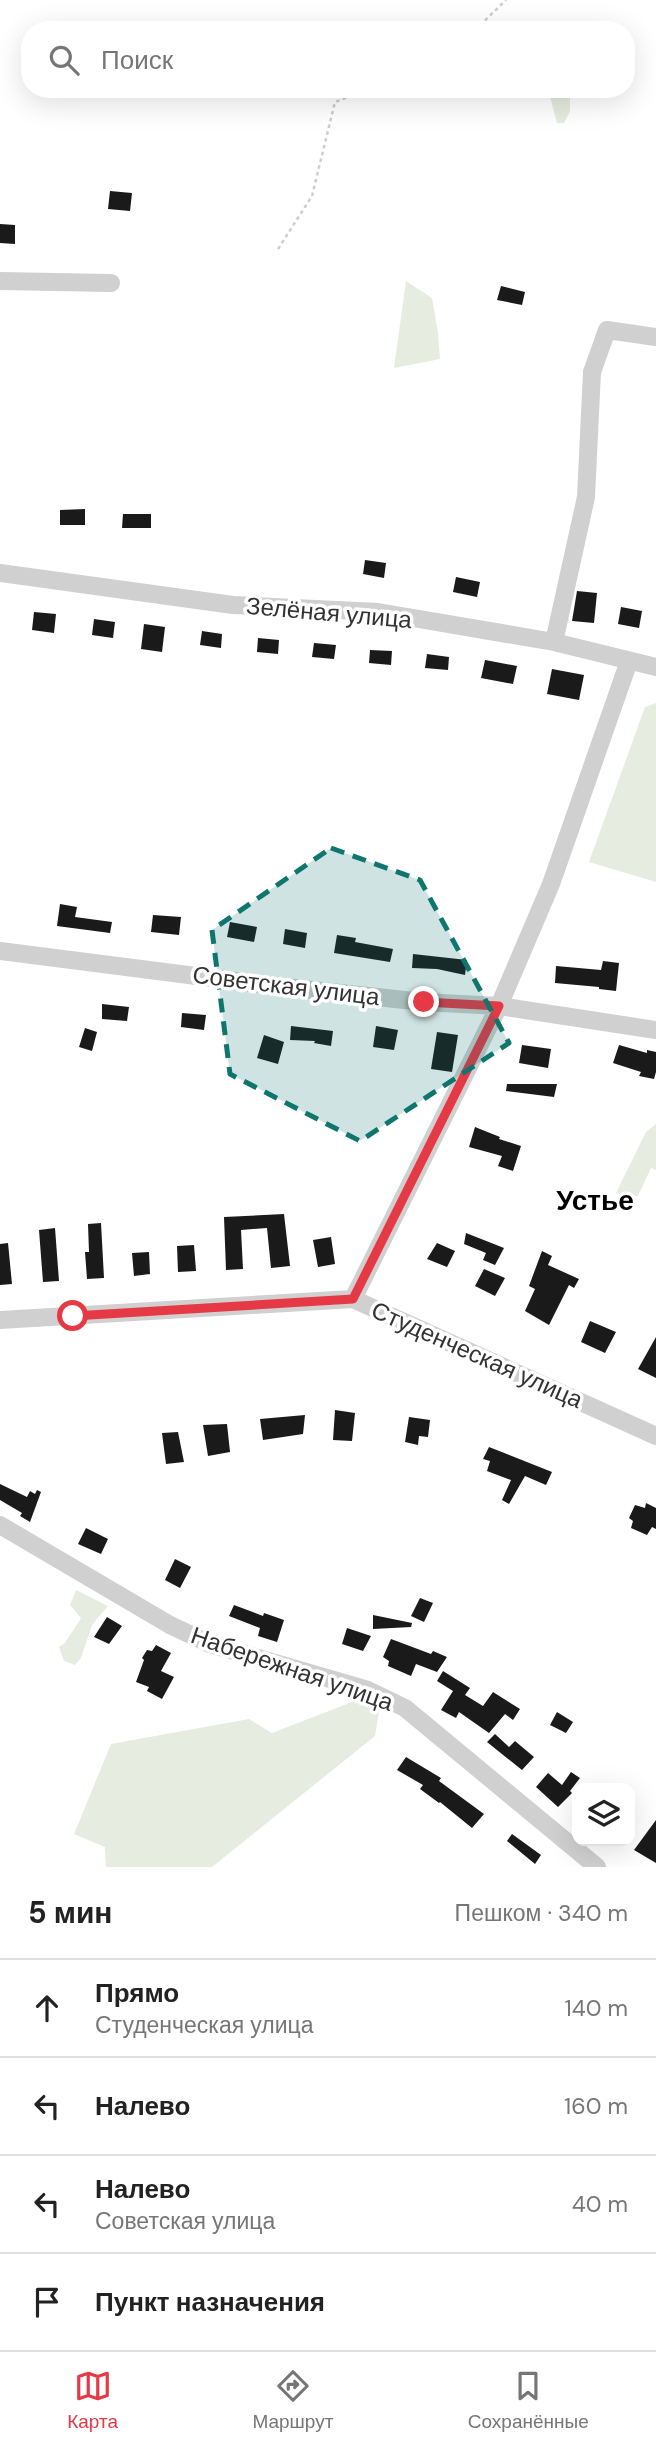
<!DOCTYPE html>
<html lang="ru">
<head>
<meta charset="utf-8">
<style>
  :root { --surface:#fff; --page:#f6f6f6; --text:#222; --muted:#767676; --line:#e0e0e0; --accent:#e63946 }
  body { margin:0; font-family:"DM Sans",sans-serif; background:var(--page); color:var(--text) }
  .controls { position:absolute; right:21px; bottom:21px; display:grid; overflow:hidden; border-radius:14px; box-shadow:0 7px 28px #0002 }
  .controls button { width:63px; height:63px; display:grid; place-items:center; padding:0; border:0; border-bottom:2px solid var(--line); background:var(--surface); color:var(--text); font:35px sans-serif }
  .stop { position:absolute; width:21px; height:21px; margin:-16px; border:5px solid #e63946; border-radius:50%; background:#fff }
  .stop.end { background:#e63946; border-color:#fff; box-shadow:0 2px 7px #0008 }
  .list { margin:0; padding:0; list-style:none }
  h2 { display:flex; justify-content:space-between; align-items:center; height:91px; margin:0; padding:0 28px; font-size:30px }
  h2 small { font-size:23px; font-weight:400; color:var(--muted) }
  .list li { display:grid; grid-template-columns:46px 1fr auto; gap:21px; align-items:center; box-sizing:border-box; height:98px; padding:0 28px; border-top:2px solid var(--line) }
  .list b { display:block; font-size:26px; white-space:nowrap }
  .list p { margin:0; font-size:23px; white-space:nowrap; color:var(--muted) }
  .list em { font-size:23px; font-style:normal; color:var(--muted) }
  .icon { flex:none; width:38px; height:38px; fill:none; stroke:currentColor; stroke-width:2; stroke-linecap:round; stroke-linejoin:round }
  .map { position:relative; flex:none; width:656px; height:1867px; overflow:hidden }
  .search { position:absolute; background:var(--surface); box-shadow:0 7px 28px #0002; left:21px; right:21px; top:21px; height:77px; display:flex; align-items:center; gap:18px; box-sizing:border-box; padding:0 24px; border-radius:28px; color:var(--muted); font-size:26px }
  .sheet { height:483px; background:var(--surface) }
  nav { display:flex; justify-content:space-around; align-items:center; box-sizing:border-box; height:98px; border-top:2px solid var(--line); background:var(--surface); font-size:19px; color:var(--muted) }
  nav a { display:grid; justify-items:center; gap:4px }
  nav .on { color:var(--accent) }
  .map>svg:first-child { display:block }
  .green { fill:#e6ecdf }
  .building { fill:#1a1a1a }
  .lines { fill:none; stroke-linecap:round; stroke-linejoin:round }
  .path { stroke:#cdcdcd; stroke-width:2.5; stroke-dasharray:3.5 3.5; stroke-linecap:butt }
  .minor { stroke:#d0d0d0; stroke-width:18 }
  .route { stroke:#e63946; stroke-width:9 }
  .marked { fill:#0f766e; fill-opacity:0.2; stroke:#0f766e; stroke-width:5; stroke-dasharray:14 9; stroke-linejoin:round }
  .labels { text-anchor:middle; stroke-width:7; stroke-linejoin:round; paint-order:stroke }
  .street-label { font-size:24px; fill:#333; stroke:#fff }
  .quarter-label { font-size:28px; font-weight:bold; fill:#000; stroke:#fff }
</style>
</head>
<body>
<div class="map">
<svg width="656" height="1867" viewBox="0 0 656 1867">
  <rect width="100%" height="100%" fill="#fff"/>
  <path class="green" d="M548,89H570V111L564,123H557Z
    M406,281L432,298L438,333L440,359L394,368Z
    M656,703V882L589,862L645,707Z
    M656,1124V1170L651,1168L638,1196H626L616,1193L646,1132Z
    M76,1590L108,1606L92,1625L81,1658L75,1665L64,1661L59,1647L65,1643L81,1618L70,1605Z
    M365,1697L379,1711L375,1736L212,1867H106L105,1847L74,1834L111,1744L249,1719L272,1733Z"/>
  <path class="building" d="M110,191L132,193L130,211L108,209Z
    M0,224L15,225V244L0,243Z
    M501,286L525,292L522,305L497,300Z
    M85,509V525H60V510Z
    M123,514H151V528H122Z
    M365,560L386,563L384,578L363,574Z
    M456,577L480,582L477,597L453,592Z
    M577,591L597,593L594,623L572,621Z
    M621,607L642,611L639,628L618,624Z
    M34,612L56,614L54,633L32,630Z
    M94,619L115,622L113,638L92,635Z
    M144,624L165,627L162,652L141,649Z
    M202,631L222,634L221,648L200,645Z
    M258,638L279,640L278,654L257,652Z
    M314,643L336,645L334,659L312,657Z
    M370,650L392,651L391,665L369,663Z
    M427,654L449,657L448,670L425,668Z
    M485,660L517,666L513,684L481,678Z
    M552,669L584,675L579,700L547,694Z
    M60,904L77,907L75,917L112,922L110,933L57,926Z
    M153,915L181,917L179,935L151,932Z
    M230,922L257,927L254,942L227,937Z
    M285,929L307,933L305,948L283,944Z
    M337,935L356,938L355,942L393,949L390,962L334,953Z
    M413,954L467,960L465,975L437,969L412,968Z
    M603,961L619,963L616,991L599,989V987L555,983L556,966L601,970Z
    M102,1004L129,1007L127,1021L102,1019Z
    M182,1013L206,1015L204,1030L181,1027Z
    M291,1026L333,1031L331,1046L314,1043L315,1041L290,1040Z
    M376,1026L398,1030L394,1050L373,1047Z
    M85,1028L97,1032L92,1051L79,1047Z
    M437,1032L458,1035L452,1072L431,1069Z
    M264,1035L284,1042L278,1064L257,1058Z
    M522,1045L551,1049L548,1068L519,1063Z
    M619,1045L647,1053V1050L656,1052V1072L654,1079L639,1076L641,1072L613,1063Z
    M507,1084H557L554,1097L506,1091Z
    M475,1127L500,1137L499,1139L521,1146L513,1171L498,1166L502,1156L469,1147Z
    M284,1214L290,1266L271,1268L267,1228L241,1230L243,1269L226,1270L224,1217Z
    M101,1223L104,1278L87,1279L85,1252H89L88,1224Z
    M55,1228L59,1281L43,1282L39,1230Z
    M466,1233L504,1248L495,1265L483,1260L486,1253L464,1244Z
    M331,1237L335,1264L318,1267L313,1240Z
    M8,1243L12,1284L0,1285V1244Z
    M437,1243L455,1251L447,1267L427,1259Z
    M194,1245L196,1271L178,1272L177,1246Z
    M542,1251L552,1256L548,1265L579,1279L574,1288L569,1285L549,1325L525,1311L535,1289L529,1286Z
    M149,1252L150,1274L134,1276L132,1253Z
    M484,1269L505,1278L495,1296L475,1286Z
    M590,1321L616,1332L605,1353L581,1342Z
    M656,1337V1378L638,1369Z
    M335,1410L355,1413L352,1441L333,1440Z
    M305,1415L303,1434L263,1440L260,1419Z
    M409,1417L430,1420L428,1437L419,1436L418,1445L405,1442Z
    M227,1424L230,1452L208,1456L203,1425Z
    M178,1432L184,1462L166,1464L162,1433Z
    M489,1447L552,1472L546,1485L525,1476L509,1504L502,1500L511,1480L487,1471L490,1461L483,1459Z
    M0,1484L27,1497L30,1491L35,1494L37,1490L41,1492L30,1522L20,1516L22,1513L0,1500Z
    M646,1503L656,1508V1529L652,1527L647,1535L631,1528L633,1521L629,1518L635,1505L645,1508Z
    M86,1528L108,1539L101,1554L78,1544Z
    M175,1559L191,1567L180,1588L165,1580Z
    M420,1598L433,1603L424,1622L411,1616Z
    M234,1605L263,1616L264,1613L284,1620L277,1642L258,1636L260,1628L229,1616Z
    M373,1615L412,1623L411,1627L373,1629Z
    M107,1617L122,1626L109,1644L94,1637Z
    M347,1628L371,1636L363,1651L342,1644Z
    M391,1639L431,1654L433,1651L447,1657L437,1672L416,1664L411,1676L388,1666L389,1661L383,1657Z
    M156,1645L171,1653L161,1671L174,1677L162,1699L147,1691L149,1687L136,1682L144,1660L142,1658L147,1650L152,1651Z
    M443,1671L470,1688L465,1695L483,1706L493,1692L520,1709L513,1720L505,1714L489,1733L459,1712L456,1718L441,1710L453,1691L437,1681Z
    M557,1712L573,1722L566,1733L550,1725Z
    M495,1734L509,1747L515,1741L534,1757L522,1770L487,1742Z
    M406,1757L441,1778L439,1781L484,1814L472,1828L440,1802L439,1803L420,1789L423,1785L397,1770Z
    M571,1772L580,1778L570,1791L572,1793L558,1807L536,1787L548,1773L562,1785Z
    M656,1820V1863L634,1850Z
    M512,1834L541,1855L535,1864L507,1841Z"/>
  <g class="lines">
    <path class="path" d="M475,30L506,0
      M278,249L312,196L335,102L369,89"/>
    <path class="minor" d="M0,281L111,283
      M0,573L233,605L378,612L554,642L656,667
      M554,642L586,497L592,372L607,330L656,337
      M0,951L275,986L423,1002L499,1006L656,1030
      M353,1299L499,1006L551,884L629,661
      M0,1320L353,1299L656,1436
      M0,1525L170,1625L210,1644L368,1690L405,1708L597,1867"/>
  </g>
  <g class="lines">
    <path class="route" d="M73,1316L353,1299L499,1006L424,1002"/>
  </g>
  <path class="marked" d="M331,848L420,880L509,1043L360,1141L230,1074L212,930Z"/>
  <g class="labels">
    <g class="street-label">
      <text transform="translate(329 613) rotate(5)" y="8">Зелёная улица</text>
      <text transform="translate(286 986) rotate(7)" y="8">Советская улица</text>
      <text transform="translate(477 1355) rotate(24)" y="8">Студенческая улица</text>
      <text transform="translate(292 1669) rotate(19)" y="8">Набережная улица</text>
    </g>
    <g class="quarter-label">
      <text x="595" y="1210">Устье</text>
    </g>
  </g>
</svg>
<div class="controls">
<button><svg class="icon" aria-label="layers" viewBox="0 0 24 24"><path d="M12 4l9 5-9 5-9-5zM3 14l9 5 9-5"/></svg></button>
</div>
<div class="stop" style="left:73px;top:1316px"></div>
<div class="stop end" style="left:424px;top:1002px"></div>
<div class="search"><svg class="icon" aria-label="search" viewBox="0 0 24 24"><circle cx="10" cy="10" r="6"/><path d="M15 15l6 6"/></svg>Поиск</div>
</div>
<section class="sheet">
<h2>5 мин<small>Пешком · 340 m</small></h2>
<ul class="list">
<li><svg class="icon" aria-label="ahead" viewBox="0 0 24 24"><path d="M12 20V5M6 11l6-6 6 6"/></svg><div><b>Прямо</b><p>Студенческая улица</p></div><em>140 m</em></li>
<li><svg class="icon" aria-label="left" viewBox="0 0 24 24"><path d="M17 20v-9H6M10 6l-5 5 5 5"/></svg><div><b>Налево</b></div><em>160 m</em></li>
<li><svg class="icon" aria-label="left" viewBox="0 0 24 24"><path d="M17 20v-9H6M10 6l-5 5 5 5"/></svg><div><b>Налево</b><p>Советская улица</p></div><em>40 m</em></li>
<li><svg class="icon" aria-label="arrive" viewBox="0 0 24 24"><path d="M6 21V4h12l-3 4 3 4H6"/></svg><div><b>Пункт назначения</b></div></li>
</ul>
</section>
<nav>
<a class="on"><svg class="icon" aria-label="map" viewBox="0 0 24 24"><path d="M3 6l6-2 6 2 6-2v14l-6 2-6-2-6 2zM9 4v14M15 6v14"/></svg>Карта</a>
<a><svg class="icon" aria-label="directions" viewBox="0 0 24 24"><path d="M12 3l9 9-9 9-9-9zM9 14v-3h6M13 9l2 2-2 2"/></svg>Маршрут</a>
<a><svg class="icon" aria-label="saved" viewBox="0 0 24 24"><path d="M7 4h10v16l-5-4-5 4z"/></svg>Сохранённые</a>
</nav>
</body>
</html>
